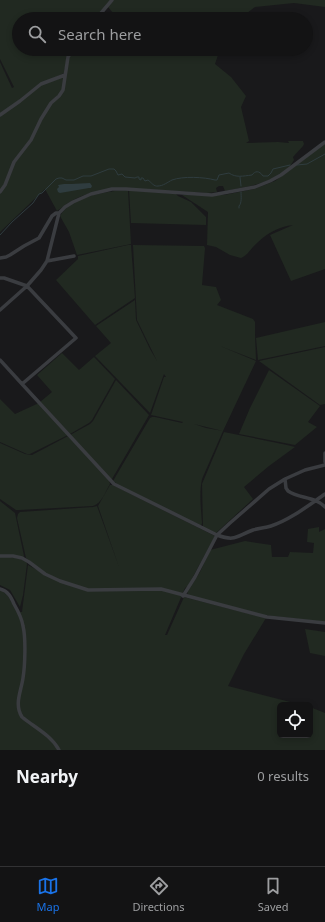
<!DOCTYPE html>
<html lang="en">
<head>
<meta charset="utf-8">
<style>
  :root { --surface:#131314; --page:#1c1c1d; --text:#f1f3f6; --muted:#9d9ea0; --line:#323234; --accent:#1a73e8 }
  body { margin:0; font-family:"Noto Sans",sans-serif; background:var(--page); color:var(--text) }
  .controls { position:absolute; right:12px; bottom:12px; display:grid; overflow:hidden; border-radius:6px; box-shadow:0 2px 6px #0003 }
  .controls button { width:36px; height:36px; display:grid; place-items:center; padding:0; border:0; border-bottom:1px solid var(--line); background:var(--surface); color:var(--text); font:20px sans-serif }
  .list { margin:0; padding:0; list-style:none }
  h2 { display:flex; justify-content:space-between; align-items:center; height:52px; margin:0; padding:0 16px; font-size:17px }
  h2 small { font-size:13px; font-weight:400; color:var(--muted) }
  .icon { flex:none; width:22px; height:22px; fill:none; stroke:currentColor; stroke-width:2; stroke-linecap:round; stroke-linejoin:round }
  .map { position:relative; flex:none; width:325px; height:750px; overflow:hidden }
  .search { position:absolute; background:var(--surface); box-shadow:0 2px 6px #0003; left:12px; right:12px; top:12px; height:44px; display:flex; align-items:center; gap:10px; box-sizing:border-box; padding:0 14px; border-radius:22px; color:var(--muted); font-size:15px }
  .sheet { height:116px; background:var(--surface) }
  nav { display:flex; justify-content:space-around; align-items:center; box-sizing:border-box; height:56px; border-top:1px solid var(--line); background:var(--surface); font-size:11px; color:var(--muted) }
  nav a { display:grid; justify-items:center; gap:2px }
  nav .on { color:var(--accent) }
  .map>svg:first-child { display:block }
  .green { fill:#212921 }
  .water { fill:#2f3c3f }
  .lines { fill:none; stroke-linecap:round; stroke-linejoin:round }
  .stream { stroke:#2f3c3f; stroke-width:1 }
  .minor { stroke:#3a3c40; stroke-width:3.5 }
</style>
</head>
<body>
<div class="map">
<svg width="325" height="750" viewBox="0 0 325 750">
  <rect width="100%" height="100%" fill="#19191b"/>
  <path class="green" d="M0,0H111L95,19H19V49H72L67,57L64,73L52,79L53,81C73,73 63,72 69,57C70,54 73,52 74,49H220L215,64L231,77L246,96L241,107L249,141L246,143L278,142L289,143L288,141H303L304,144L303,146L293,157L294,160C292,164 289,167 286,170C269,184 246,187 225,191L223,186H219L216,188L217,192L207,193L123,188C105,189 86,192 70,202C66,204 62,208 57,211L45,189L0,232V62L12,88L14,87L0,59Z
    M113,0H325V7L294,3L255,7L239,19H118L108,7Z
    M325,143V269L291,281L270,235L293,225C280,226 266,234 257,243C251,248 248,255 241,258L230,255L216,247L207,245L208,212L182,195H224L254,189L275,181Z
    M128,190L131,244L77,255L69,232L60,216C71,196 107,191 128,190Z
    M129,190L176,194L178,196L191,202L206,217V225L131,223Z
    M128,245H131L135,298L95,325L56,280L78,259V256Z
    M133,245L204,246L205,248L202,285L216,287L221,300L217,305L253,319L255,322V334L256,360L220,346L256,361L223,431L194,424L206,428L223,431L202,479C199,493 201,509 202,523L201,526L121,487L113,481L150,418L152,417H155L182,423L183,422L151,415L164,377H166L164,374L150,413L95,356L111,343L96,326L135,300L136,320L150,349L157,361L137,320Z
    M325,322V346L258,360L256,338Z
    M325,347V404L320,405L259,361Z
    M62,353L79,370L94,357L115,379L92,420L89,423L70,434L40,402L52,392L37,375Z
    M269,370L320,406L308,422L317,427L295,445L239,434L250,408Z
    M116,380L149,415L112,479H111L70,435L90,424L93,421Z
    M0,399L15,414L39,403L68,435L30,454H27L0,442Z
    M224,432L287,445L295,447L269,466L244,487L253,499L216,533L203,527L202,484Z
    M68,436L109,480L110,484C105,492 102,503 93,506L19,510H16L0,499V443L25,454L32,455Z
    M110,485H113L215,536L188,586L185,588L165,635H167L184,597L266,618L244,654L228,686L302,705H280V735H310V707L325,713V750H0V589L8,596L17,612H22L28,565L50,577L26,558L17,518L18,514L20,512L93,507L97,506L119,567L98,506Z
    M0,501L15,513L24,556V557L0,555Z
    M319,527V532L325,529V622L264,615L187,595L188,591L200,572L210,550L245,541L271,545L272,557H288L290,552L313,553L314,543L307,542L308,529Z
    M0,557C8,556 18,558 26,561L27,564L23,595L20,607L10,590L0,585Z
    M305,629L325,632V656L310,653Z"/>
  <path class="water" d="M90,183L92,186L91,188H89L60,193L58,192L57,189L59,187L58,185L64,184H71Z"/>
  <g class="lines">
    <path class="stream" d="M297,165L307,164L325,154
      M240,177L241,186
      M239,208V206C242,203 241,196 241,192
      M0,235L12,222L33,203L39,194L42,193L56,179L59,178H62L66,180H74L83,176H91L109,169H114L116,171L118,175L122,174L125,177L135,178L137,177H139V179L141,180V178H143L145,181L148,180C151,182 154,187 158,186C163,186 168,182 172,180C183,176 204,177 215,180H217L219,175L229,173C236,178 243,176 252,175C255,171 259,170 263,176H268L271,173L273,169L290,165"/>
    <path class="minor" d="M96,19L112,0
      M0,115L20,101L41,84L65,75
      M0,192L5,185L14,162L31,140L41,119L51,103L59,96L63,90L68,57L73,49
      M0,258L6,257L10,255L24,246L39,238L52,216L56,213H59
      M47,261L74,256
      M0,278H4L27,286L76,338L22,384L0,360
      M0,310L27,286L41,270L47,261L59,213L65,207L73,202L91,194L112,189H126L212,195L255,187L270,181L281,175L325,142
      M22,384L114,484L217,535C236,542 236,536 253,530C259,528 265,528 271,526C290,520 309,505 325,494
      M325,453V462
      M285,479L286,488L288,491C300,499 314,496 325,507
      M0,556H13L22,558L29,562L45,574L60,581L88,590L161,589L267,617L325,623
      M0,589C8,591 11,597 14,604C18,611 22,619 23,626C26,638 25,666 23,678C21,692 14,704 22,717C34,727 51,735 59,750
      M183,596L195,577L217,535L230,523L269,489L285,479L305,470L325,465"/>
  </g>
</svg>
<div class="controls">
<button><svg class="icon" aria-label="locate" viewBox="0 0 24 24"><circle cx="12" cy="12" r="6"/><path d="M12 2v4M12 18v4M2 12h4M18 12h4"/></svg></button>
</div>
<div class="search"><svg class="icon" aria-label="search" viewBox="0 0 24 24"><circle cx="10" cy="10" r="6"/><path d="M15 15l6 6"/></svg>Search here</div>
</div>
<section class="sheet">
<h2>Nearby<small>0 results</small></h2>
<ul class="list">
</ul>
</section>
<nav>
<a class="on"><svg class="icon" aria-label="map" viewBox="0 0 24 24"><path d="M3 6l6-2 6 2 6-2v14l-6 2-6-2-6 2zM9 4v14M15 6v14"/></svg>Map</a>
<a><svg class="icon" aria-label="directions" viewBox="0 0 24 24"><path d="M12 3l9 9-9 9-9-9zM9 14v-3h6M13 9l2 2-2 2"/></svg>Directions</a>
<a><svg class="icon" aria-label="saved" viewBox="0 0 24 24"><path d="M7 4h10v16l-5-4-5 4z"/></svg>Saved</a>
</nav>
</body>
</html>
